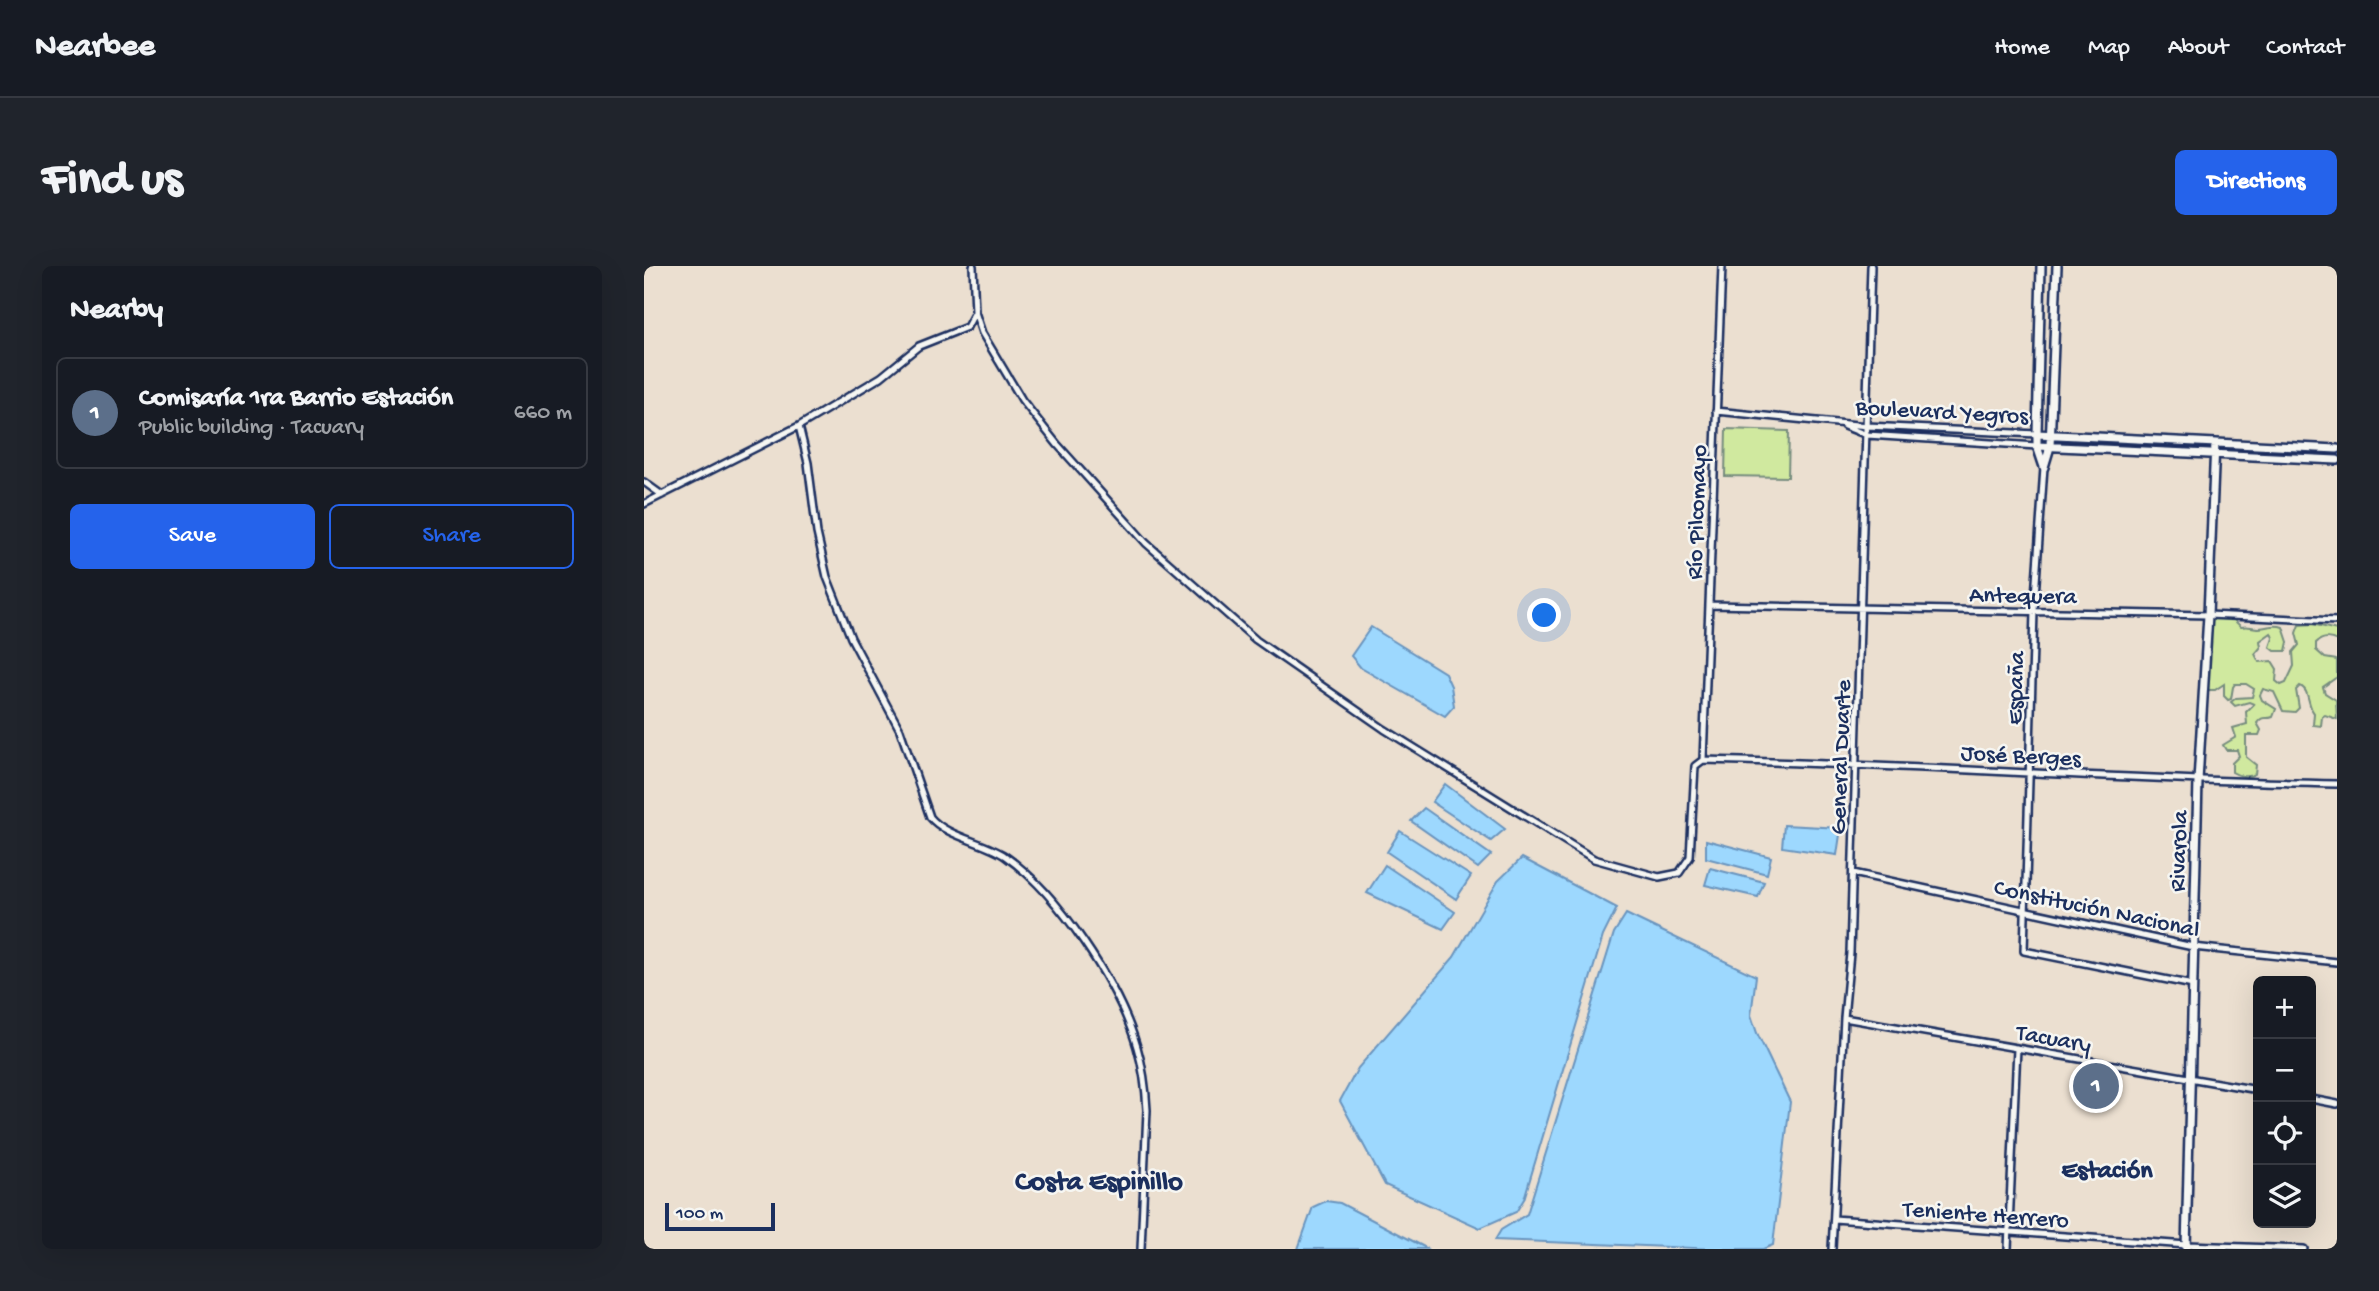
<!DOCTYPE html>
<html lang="en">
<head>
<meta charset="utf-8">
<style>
  :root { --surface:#171b24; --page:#20242c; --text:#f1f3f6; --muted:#9ea1a6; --line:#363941; --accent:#2563eb }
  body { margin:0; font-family:"Gochi Hand",sans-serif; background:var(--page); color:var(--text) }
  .controls { position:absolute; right:21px; bottom:21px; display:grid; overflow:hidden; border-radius:10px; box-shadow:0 7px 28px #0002 }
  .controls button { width:63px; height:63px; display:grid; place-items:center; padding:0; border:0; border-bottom:2px solid var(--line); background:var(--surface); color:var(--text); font:35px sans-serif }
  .scale { position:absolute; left:21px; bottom:18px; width:110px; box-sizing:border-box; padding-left:7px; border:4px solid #1b2f5e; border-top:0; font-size:19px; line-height:24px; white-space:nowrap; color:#1b2f5e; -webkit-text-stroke:5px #f6f6f2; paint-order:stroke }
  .you { position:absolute; left:901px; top:350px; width:24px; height:24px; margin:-18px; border:5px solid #fff; border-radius:50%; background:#1a73e8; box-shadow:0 0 0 10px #1a73e833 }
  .badge { display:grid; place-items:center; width:46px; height:46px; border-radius:50%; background:var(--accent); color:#fff; font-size:23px; font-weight:700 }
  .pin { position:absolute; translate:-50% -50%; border:4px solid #fff; box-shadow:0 2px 7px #0006 }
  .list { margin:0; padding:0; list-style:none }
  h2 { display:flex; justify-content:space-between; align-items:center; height:91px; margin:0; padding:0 28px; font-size:30px }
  h2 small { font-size:23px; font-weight:400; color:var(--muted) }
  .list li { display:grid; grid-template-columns:46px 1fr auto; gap:21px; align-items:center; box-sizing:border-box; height:112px; margin:0 14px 14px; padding:0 14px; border:2px solid var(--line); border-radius:10px }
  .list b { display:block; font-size:26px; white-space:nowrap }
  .list p { margin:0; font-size:23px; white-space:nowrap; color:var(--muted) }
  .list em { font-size:23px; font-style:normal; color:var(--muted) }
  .actions { display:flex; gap:14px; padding:21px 28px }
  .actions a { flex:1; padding:16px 0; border:2px solid var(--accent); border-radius:10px; text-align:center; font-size:24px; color:var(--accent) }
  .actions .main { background:var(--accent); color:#fff }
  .icon { flex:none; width:38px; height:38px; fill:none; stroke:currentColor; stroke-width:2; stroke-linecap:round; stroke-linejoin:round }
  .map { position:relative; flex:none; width:1693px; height:983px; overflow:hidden; border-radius:10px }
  header { display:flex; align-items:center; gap:42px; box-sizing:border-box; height:98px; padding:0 35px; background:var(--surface); border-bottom:2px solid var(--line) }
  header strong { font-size:33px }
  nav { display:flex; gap:38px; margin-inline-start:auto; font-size:24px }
  .intro { display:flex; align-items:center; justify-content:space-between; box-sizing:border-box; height:168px; padding:0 42px }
  h1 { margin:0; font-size:49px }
  .button { padding:18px 32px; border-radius:10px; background:var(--accent); color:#fff; font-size:24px; font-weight:700 }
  main { display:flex; gap:42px; padding:0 42px }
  aside { flex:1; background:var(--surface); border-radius:10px; box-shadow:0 7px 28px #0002 }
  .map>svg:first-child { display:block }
  .green { fill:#d0e99f; stroke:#768c7e; stroke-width:2 }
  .water { fill:#9dd8fe; stroke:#6994be; stroke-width:2 }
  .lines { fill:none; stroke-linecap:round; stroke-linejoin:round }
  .minor-casing { stroke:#1b2f5e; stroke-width:10 }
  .tertiary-casing { stroke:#1b2f5e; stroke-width:12 }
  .minor { stroke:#f6f6f2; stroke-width:5 }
  .tertiary { stroke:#f6f6f2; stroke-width:7 }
  .labels { text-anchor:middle; stroke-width:5; stroke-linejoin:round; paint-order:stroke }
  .street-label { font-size:24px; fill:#1b2f5e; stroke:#f6f6f2 }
  .neighbourhood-label { font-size:26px; font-weight:bold; fill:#1b2f5e; stroke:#f6f6f2 }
  .quarter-label { font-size:28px; font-weight:bold; fill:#1b2f5e; stroke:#f6f6f2 }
</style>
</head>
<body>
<header>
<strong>Nearbee</strong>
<nav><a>Home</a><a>Map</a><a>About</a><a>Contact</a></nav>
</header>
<div class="intro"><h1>Find us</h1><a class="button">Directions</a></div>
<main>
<aside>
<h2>Nearby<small></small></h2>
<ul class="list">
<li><span class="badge" style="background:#5c6f8a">1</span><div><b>Comisaría 1ra Barrio Estación</b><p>Public building · Tacuary</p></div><em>660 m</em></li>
</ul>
<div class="actions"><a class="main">Save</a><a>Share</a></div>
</aside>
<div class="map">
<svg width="1693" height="983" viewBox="0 0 1693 983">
  <rect width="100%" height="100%" fill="#ebdfd0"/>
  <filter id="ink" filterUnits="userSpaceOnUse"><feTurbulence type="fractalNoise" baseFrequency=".0143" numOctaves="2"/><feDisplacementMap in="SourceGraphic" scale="14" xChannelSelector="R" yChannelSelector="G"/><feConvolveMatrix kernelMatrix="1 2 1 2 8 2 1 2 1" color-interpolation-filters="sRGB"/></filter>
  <g filter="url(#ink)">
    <path class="green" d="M1082,163L1145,165L1144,211L1081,210Z
      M1569,352H1588L1597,361C1604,359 1607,362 1615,362C1625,362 1629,357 1639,361L1644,376L1642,385H1631L1626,381L1629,372L1627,367L1616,375L1617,381L1611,388L1615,396L1628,395L1633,403L1632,415L1637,419L1642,417L1650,400L1649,386L1655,379L1652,367L1655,359L1668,358L1693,364V375C1686,371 1678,371 1672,377V384L1681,392L1693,394V411L1679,421L1681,427L1692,434L1693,453L1681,449L1678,451L1677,460L1669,459L1670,447C1663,439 1666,424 1656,420L1652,424L1655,442L1651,446L1639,445L1630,426L1619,423L1616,429L1618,434L1632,443L1629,451C1621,454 1619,449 1613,457L1617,464L1615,469H1602V491L1612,499L1611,508C1604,512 1594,510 1588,506V497L1595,490L1593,484H1582L1579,479L1592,471L1589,462L1603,458L1602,446L1610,438L1605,436L1591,440L1587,436L1592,432L1608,431L1610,423L1602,418H1591L1589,421L1587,433L1584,434L1580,430V418L1571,424H1563L1561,393L1567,382L1565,369Z"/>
    <path class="water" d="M727,361L801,407L807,420L810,440L801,450L717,402L707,390Z
      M801,518L861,563L847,575L788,536Z
      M780,542L847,589L834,602L767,555Z
      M1140,559L1197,562L1193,589L1138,581Z
      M756,565L827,610L812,633L743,586Z
      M1062,574L1127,591L1123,608L1062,592Z
      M878,592L973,642L959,670L880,933L872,946L836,962L741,919L696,835L714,802L810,691L854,615Z
      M741,599L811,646L799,663L723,627Z
      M1066,602L1120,616L1114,631L1061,619Z
      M982,648L1112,710L1107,749L1113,767L1146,836L1129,979L1119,983H1074L851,974L857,964L883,948L970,667Z
      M682,935L696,937L784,983H654L669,941Z"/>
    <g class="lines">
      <defs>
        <path id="minor" d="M331,46L338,67L378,134L413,178L502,277L612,374L740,463L950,593L1015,611L1035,607L1046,591L1051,500L1059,494
          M1072,145L1223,160L1393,168
          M155,160L164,197L173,267L183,311L207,372L256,464L286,551C301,570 340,576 361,590C414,627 475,719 493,781C499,801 502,823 503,844L497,983
          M1200,160L1223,169L1393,180
          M1400,201L1390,345L1380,685L1549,719
          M0,216L18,229
          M0,238L155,160L237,111L275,80L323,61L331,46L329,0
          M1065,339L1564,349L1693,355
          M1059,494C1270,499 1481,514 1693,518
          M1059,494L1078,0
          M1209,607L1549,681L1693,696
          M1200,752L1614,824
          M1667,833L1693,838
          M1190,953L1543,979L1660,983
          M1188,983L1200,752L1206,687L1227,0
          M1364,983L1373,782"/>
        <path id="tertiary" d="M1397,0L1393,168V180L1400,201
          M1393,168L1693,183
          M1393,180L1693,194
          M1400,201L1406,181L1413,0
          M1542,983L1554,515L1564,349L1571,177"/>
      </defs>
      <use href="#minor" class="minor-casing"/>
      <use href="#tertiary" class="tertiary-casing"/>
      <use href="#minor" class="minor"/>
      <use href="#tertiary" class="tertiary"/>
    </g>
  </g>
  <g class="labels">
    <g class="street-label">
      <text transform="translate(1298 144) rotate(3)" y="8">Boulevard Yegros</text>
      <text transform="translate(1051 246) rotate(-88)" y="8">Río Pilcomayo</text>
      <text transform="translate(1379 328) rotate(1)" y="8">Antequera</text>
      <text transform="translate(1370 422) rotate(-88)" y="8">España</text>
      <text transform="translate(1377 488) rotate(3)" y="8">José Berges</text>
      <text transform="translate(1195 491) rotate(-88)" y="8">General Duarte</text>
      <text transform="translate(1533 585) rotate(-88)" y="8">Rivarola</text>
      <text transform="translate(1453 641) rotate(12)" y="8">Constitución Nacional</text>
      <text transform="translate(1410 771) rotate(10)" y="8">Tacuary</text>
      <text transform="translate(1342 947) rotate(4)" y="8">Teniente Herrero</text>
    </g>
    <g class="neighbourhood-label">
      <text x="1463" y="911">Estación</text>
    </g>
    <g class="quarter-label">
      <text x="455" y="923">Costa Espinillo</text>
    </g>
  </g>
</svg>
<div class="controls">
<button>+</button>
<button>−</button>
<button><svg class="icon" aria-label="locate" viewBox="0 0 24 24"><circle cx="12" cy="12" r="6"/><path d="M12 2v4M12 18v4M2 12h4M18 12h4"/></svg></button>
<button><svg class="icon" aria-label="layers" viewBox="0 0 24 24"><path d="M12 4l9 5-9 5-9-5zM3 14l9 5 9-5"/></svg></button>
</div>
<div class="scale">100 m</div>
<div class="you"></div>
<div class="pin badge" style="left:1452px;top:820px;background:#5c6f8a">1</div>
</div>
</main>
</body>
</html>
